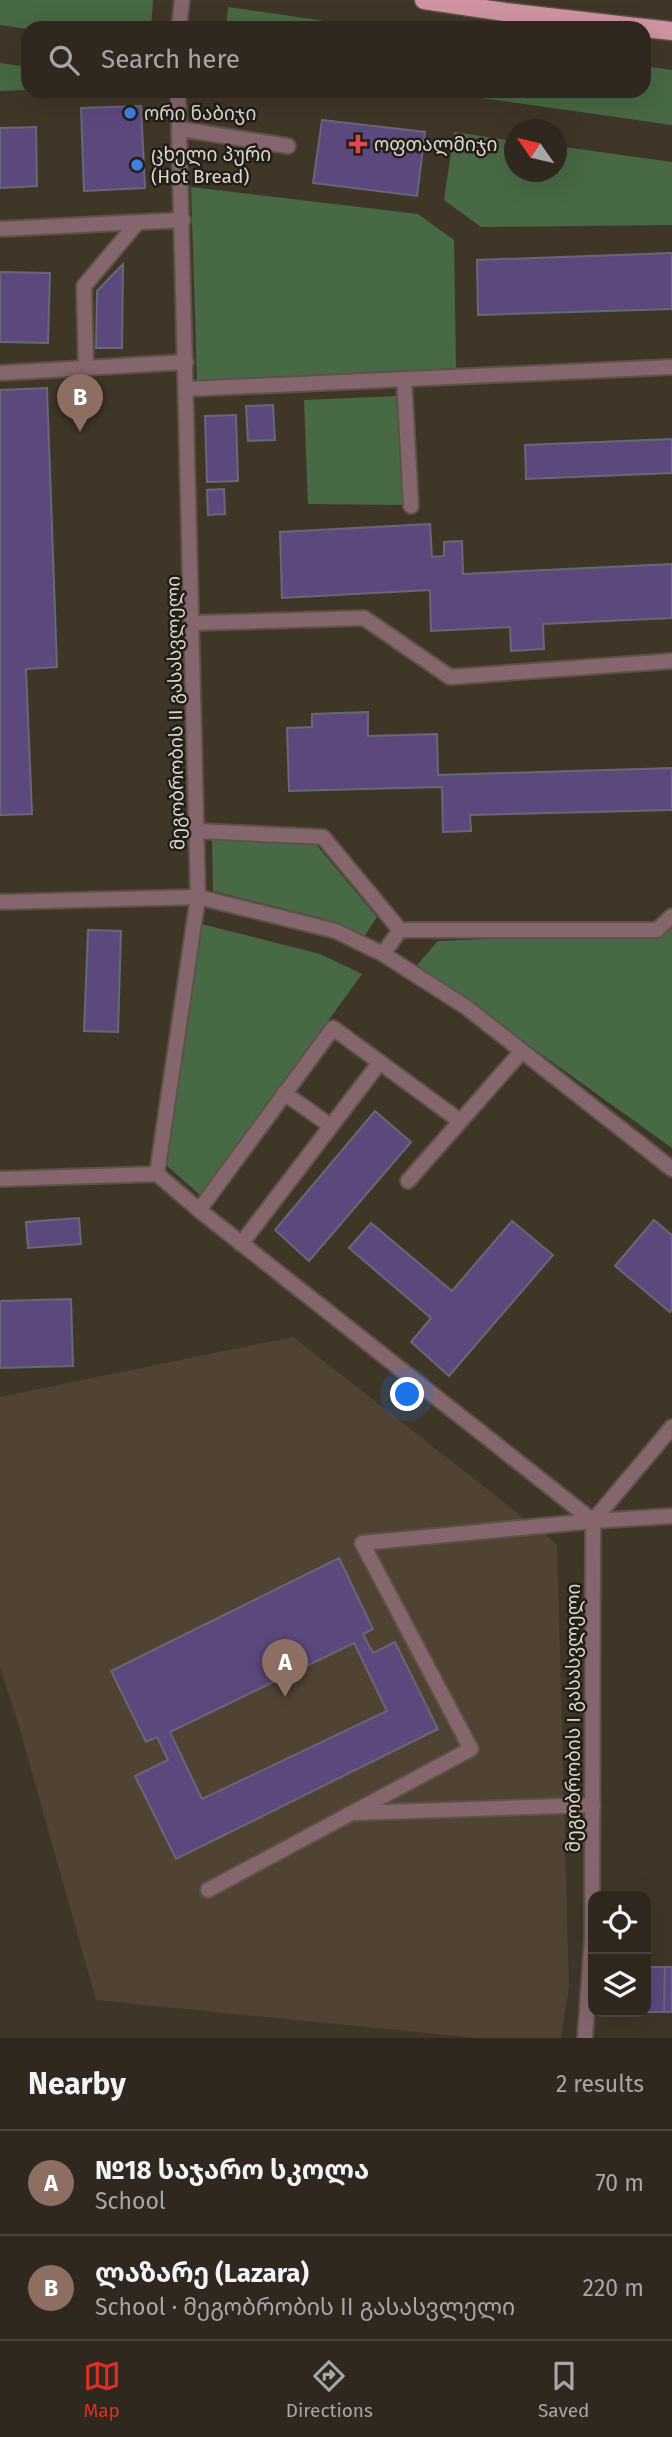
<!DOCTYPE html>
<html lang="en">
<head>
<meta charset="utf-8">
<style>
  :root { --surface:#30281e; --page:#383027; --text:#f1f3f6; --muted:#a8a6a4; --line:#4b443c; --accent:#d93025 }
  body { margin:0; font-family:"Fira Sans","Noto Sans Georgian",sans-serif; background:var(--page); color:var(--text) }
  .controls { position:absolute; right:21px; bottom:21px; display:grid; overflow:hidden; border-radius:14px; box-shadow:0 7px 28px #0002 }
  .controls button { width:63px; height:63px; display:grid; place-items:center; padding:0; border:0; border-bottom:2px solid var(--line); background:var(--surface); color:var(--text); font:35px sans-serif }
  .compass { position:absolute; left:504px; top:119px; width:63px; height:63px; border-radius:50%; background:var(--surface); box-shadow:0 7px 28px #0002; rotate:304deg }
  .you { position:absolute; left:408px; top:1395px; width:24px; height:24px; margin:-18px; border:5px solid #fff; border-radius:50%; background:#1a73e8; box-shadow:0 0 0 10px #1a73e833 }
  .badge { display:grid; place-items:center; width:46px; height:46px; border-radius:50%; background:var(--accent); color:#fff; font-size:23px; font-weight:700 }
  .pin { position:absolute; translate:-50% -58px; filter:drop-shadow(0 2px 4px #0008) }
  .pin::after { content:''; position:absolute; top:37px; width:24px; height:21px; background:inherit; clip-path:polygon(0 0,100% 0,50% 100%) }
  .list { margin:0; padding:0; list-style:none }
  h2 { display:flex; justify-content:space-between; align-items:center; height:91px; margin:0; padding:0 28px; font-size:30px }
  h2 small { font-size:23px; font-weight:400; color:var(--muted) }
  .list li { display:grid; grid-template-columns:46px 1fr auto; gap:21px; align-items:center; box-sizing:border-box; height:105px; padding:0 28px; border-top:2px solid var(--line) }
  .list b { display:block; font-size:26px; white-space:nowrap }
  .list p { margin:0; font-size:23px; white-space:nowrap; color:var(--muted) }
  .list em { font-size:23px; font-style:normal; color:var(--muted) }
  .icon { flex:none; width:38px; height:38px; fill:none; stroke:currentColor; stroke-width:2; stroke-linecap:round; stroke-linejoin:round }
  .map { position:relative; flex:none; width:672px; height:2038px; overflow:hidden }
  .search { position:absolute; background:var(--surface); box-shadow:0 7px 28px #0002; left:21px; right:21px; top:21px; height:77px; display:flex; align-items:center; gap:18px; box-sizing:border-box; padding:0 24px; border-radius:21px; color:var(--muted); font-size:26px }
  .sheet { height:301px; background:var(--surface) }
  nav { display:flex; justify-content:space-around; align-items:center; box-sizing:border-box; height:98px; border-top:2px solid var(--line); background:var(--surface); font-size:19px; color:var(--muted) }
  nav a { display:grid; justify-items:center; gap:4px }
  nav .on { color:var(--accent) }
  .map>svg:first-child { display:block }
  .education { fill:#504334 }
  .green { fill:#486945 }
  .building { fill:#5d487e; stroke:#6b6677; stroke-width:2; fill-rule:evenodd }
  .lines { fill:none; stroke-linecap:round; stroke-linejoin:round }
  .service-casing { stroke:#5c5346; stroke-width:18 }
  .minor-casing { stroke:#5c5346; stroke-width:18 }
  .primary-casing { stroke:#5c5346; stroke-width:21 }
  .service { stroke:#85666d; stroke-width:14 }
  .minor { stroke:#85666d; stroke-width:14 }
  .primary { stroke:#d093a2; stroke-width:18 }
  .shop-dot { fill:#3f7fe0; stroke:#231e18; stroke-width:2.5 }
  .health-dot { fill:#e0444e; stroke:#231e18; stroke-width:2.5 }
  .labels { text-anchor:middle; stroke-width:5; stroke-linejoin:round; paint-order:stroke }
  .poi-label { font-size:19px; fill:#dcd6cd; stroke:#231e18; text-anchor:start }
  .street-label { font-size:19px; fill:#dcd6cd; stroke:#231e18 }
</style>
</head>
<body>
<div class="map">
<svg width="672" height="2038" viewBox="0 0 672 2038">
  <rect width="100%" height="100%" fill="#403628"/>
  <path class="education" d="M293,1337L557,1544L569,1987L561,2038H477L96,2000L19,1726L0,1667V1397Z"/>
  <path class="green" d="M0,0H153L151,28L28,29L0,25Z
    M228,7L373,28H226Z
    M0,63L28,67V90L0,91Z
    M644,66L672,70V125L433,91H644Z
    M454,132L514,141V172H556L557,146L672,162V225L481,227L444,200Z
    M191,187L418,214L454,240L456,369L197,381Z
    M400,396L406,505L308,504L304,400Z
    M212,837L314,842L377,917L364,937L325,919L213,891Z
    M201,924L320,954L362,974L201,1196L165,1164Z
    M672,928V1148L417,965L438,941L669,931Z"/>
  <path class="building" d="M141,106L145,188L84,191L81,108Z
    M322,120L425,132L417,196L313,183Z
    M36,127L37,186L0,188V128Z
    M672,253V309L478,315L477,260Z
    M123,264L122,348H96L97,291Z
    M0,272L50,273L48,343L0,342Z
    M47,388L57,667L26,669L32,814L0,815V390Z
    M273,405L275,440L248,441L246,406Z
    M236,415L238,481L207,482L205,416Z
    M672,439V473L526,479L525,445Z
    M224,489L225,514L208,515L207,490Z
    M430,524L432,557L444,556V542L462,541L463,574L672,564V618L543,624L544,649L511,651L510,627L431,631L430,590L282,598L280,532Z
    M368,712V736L437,734L438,775L672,768V810L470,815L471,831L443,832L442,787L289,791L287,728L312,727V714Z
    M88,930L121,931L118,1032L84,1031Z
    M375,1111L411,1142L309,1261L275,1230Z
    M79,1218L81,1244L28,1248L26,1222Z
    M654,1220L672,1235V1309L670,1312L615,1266Z
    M512,1221L553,1255L449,1376L411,1342L431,1318L349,1248L371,1223L452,1291Z
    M71,1299L73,1366L0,1368V1301Z
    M339,1558L373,1629L363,1634L373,1653L395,1642L438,1729L176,1859L135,1776L168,1760L157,1737L146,1742L111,1671ZM354,1643L387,1711L202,1799L170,1732Z
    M646,1967H665L664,2012H646Z
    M665,1967H672V2012H664Z"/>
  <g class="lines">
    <defs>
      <path id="service" d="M180,129L288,146
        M86,368L84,286L137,223
        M0,373L186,362
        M404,379L411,506
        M192,623L364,618L450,677L672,661
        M197,831L323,837L400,930
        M383,954L400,930H657L672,916
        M284,1093L331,1126
        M408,1181L522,1051
        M199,1210L333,1028L460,1121
        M241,1244L380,1062
        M356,1813L593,1805
        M208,1890L471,1749L362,1543L593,1521"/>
      <path id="minor" d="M179,28L182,0
        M0,229L183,220
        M186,389L672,367
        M0,902L198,897L336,931L383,954L466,1007L672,1169
        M157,1174L198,897L178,91
        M157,1174L199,1210L593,1521L672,1516
        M0,1179L157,1174
        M585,2038L592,1938L593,1521L672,1427"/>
      <path id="primary" d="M424,0L505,12L672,31"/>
    </defs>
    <use href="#service" class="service-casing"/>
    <use href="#minor" class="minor-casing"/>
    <use href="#primary" class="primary-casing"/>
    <use href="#service" class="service"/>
    <use href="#minor" class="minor"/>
    <use href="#primary" class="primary"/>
  </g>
  <g class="shop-dot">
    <circle cx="130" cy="113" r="7"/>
    <circle cx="137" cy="165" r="7"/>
  </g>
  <path class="health-dot" d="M354.5 133.5h7v7h7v7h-7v7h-7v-7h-7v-7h7z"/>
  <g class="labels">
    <g class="poi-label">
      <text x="144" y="120">ორი ნაბიჯი</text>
      <text x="374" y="151">ოფთალმიჯი</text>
      <text x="151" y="161">ცხელი პური<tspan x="151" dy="22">(Hot Bread)</tspan></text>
    </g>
    <g class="street-label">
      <text transform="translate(175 713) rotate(-91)" y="7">მეგობრობის II გასასვლელი</text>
      <text transform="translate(573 1718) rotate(-90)" y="7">მეგობრობის I გასასვლელი</text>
    </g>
  </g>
</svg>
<div class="controls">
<button><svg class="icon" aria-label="locate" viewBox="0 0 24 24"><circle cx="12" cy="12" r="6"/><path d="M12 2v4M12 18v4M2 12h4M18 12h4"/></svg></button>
<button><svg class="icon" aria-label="layers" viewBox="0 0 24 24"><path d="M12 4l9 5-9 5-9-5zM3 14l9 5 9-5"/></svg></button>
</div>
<svg class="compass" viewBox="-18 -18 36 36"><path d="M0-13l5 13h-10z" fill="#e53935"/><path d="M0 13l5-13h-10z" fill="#a8a6a4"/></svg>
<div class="you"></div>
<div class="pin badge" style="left:285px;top:1697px;background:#8d6e63">A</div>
<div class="pin badge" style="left:80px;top:432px;background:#8d6e63">B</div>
<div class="search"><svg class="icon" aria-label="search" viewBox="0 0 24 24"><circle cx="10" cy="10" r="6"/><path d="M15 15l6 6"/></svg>Search here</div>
</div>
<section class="sheet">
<h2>Nearby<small>2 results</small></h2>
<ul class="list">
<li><span class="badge" style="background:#8d6e63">A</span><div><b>№18 საჯარო სკოლა</b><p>School</p></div><em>70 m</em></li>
<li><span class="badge" style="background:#8d6e63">B</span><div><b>ლაზარე (Lazara)</b><p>School · მეგობრობის II გასასვლელი</p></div><em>220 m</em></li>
</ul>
</section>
<nav>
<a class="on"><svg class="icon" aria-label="map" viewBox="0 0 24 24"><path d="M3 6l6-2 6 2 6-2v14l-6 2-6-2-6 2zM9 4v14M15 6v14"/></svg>Map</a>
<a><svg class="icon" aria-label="directions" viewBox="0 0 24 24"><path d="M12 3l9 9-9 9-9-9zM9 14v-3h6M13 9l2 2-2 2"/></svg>Directions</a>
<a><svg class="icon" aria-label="saved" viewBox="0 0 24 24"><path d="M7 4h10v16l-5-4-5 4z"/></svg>Saved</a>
</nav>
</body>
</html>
